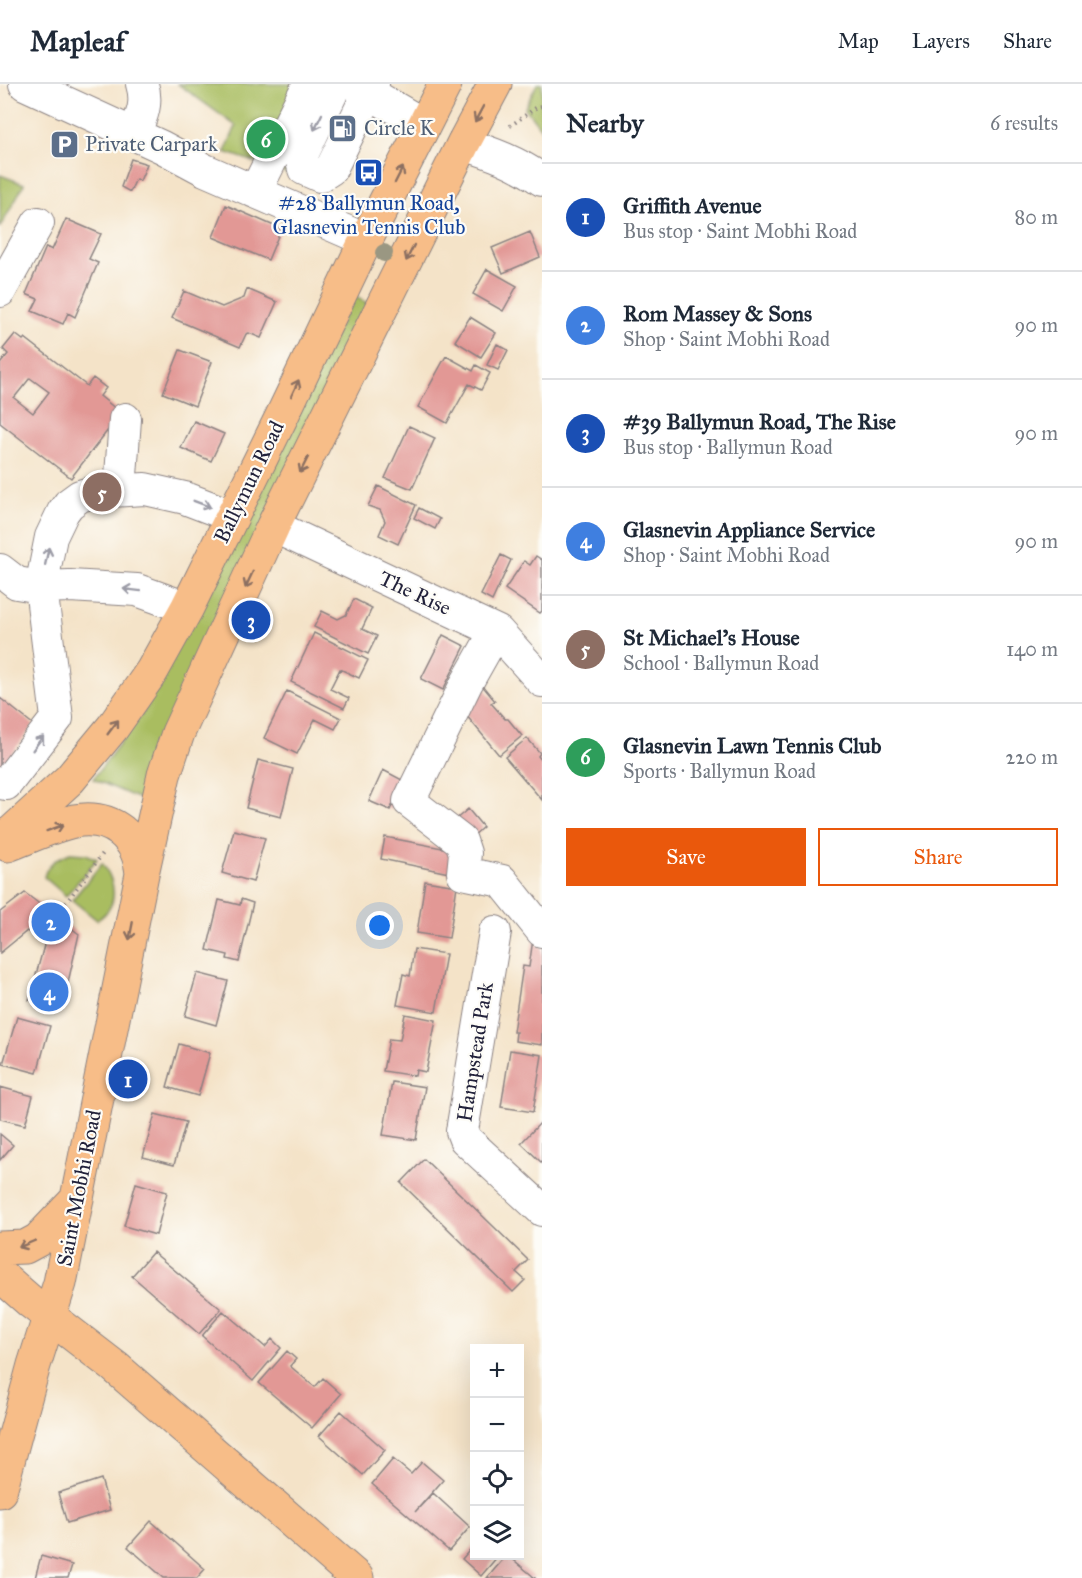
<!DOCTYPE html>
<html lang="en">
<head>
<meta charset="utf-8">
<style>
  :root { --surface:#fff; --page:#f2f2f3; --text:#1f2937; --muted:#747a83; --line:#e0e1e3; --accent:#ea580c }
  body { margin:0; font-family:"IM FELL Great Primer",serif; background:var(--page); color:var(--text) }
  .controls { position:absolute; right:18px; bottom:18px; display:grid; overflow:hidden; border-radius:0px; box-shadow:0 6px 24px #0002 }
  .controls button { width:54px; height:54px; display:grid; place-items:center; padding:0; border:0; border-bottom:2px solid var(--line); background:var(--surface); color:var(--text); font:30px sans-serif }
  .you { position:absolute; left:380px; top:842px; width:21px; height:21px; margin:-15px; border:4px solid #fff; border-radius:50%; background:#1a73e8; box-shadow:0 0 0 9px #1a73e833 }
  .badge { display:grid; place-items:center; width:39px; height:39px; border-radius:50%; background:var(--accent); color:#fff; font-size:20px; font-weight:700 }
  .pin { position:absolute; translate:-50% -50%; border:3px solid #fff; box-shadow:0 2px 6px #0006 }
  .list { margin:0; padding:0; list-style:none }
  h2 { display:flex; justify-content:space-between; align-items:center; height:78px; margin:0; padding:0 24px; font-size:26px }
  h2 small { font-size:20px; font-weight:400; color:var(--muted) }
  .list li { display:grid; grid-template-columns:39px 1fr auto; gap:18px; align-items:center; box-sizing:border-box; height:108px; padding:0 24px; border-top:2px solid var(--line) }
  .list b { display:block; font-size:22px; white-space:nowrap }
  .list p { margin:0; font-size:20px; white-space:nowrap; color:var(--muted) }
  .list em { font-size:20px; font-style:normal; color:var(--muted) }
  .actions { display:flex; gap:12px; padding:18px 24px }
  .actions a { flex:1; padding:14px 0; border:2px solid var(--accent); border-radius:0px; text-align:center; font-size:21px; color:var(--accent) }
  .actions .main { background:var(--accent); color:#fff }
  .icon { flex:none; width:33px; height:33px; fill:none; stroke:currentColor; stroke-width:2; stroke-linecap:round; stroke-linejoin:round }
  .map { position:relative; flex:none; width:542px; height:1494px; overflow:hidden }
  header { display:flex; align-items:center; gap:36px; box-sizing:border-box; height:84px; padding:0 30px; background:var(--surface); border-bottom:2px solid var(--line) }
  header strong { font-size:28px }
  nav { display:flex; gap:33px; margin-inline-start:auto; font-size:21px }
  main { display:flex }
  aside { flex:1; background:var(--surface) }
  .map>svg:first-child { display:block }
  .green { fill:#a9bd61; stroke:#66704e; stroke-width:1.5 }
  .building { fill:#e29895; fill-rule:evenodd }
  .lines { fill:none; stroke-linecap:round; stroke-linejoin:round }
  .minor-casing { stroke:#8b8282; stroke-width:34 }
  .major-casing { stroke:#8b8282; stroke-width:35 }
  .path { stroke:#8b8282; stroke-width:4; stroke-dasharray:1.5 4.5; stroke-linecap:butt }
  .minor { stroke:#fff; stroke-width:32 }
  .major { stroke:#f7bd88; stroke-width:33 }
  .tree { fill:#9a9782 }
  .oneway { stroke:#8c7062 }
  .oneway2 { stroke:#9c9ca7 }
  .labels { text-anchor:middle; stroke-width:4.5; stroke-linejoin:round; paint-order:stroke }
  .service-label { font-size:21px; fill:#4e5e75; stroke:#fdfcf7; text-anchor:start }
  .transit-label { font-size:21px; fill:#164399; stroke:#fdfcf7 }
  .street-label { font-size:21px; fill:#22223b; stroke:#fdfcf7 }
</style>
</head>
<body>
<header>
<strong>Mapleaf</strong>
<nav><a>Map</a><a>Layers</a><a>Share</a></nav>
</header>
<main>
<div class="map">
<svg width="542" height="1494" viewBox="0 0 542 1494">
  <rect width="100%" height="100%" fill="#fdfcf7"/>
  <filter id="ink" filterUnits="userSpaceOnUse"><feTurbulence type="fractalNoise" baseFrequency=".0167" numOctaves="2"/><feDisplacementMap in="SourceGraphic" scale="12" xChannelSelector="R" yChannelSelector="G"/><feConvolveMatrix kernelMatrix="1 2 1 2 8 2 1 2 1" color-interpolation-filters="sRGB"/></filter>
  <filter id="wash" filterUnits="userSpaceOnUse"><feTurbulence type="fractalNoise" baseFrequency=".008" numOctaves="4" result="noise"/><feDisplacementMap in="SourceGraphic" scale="24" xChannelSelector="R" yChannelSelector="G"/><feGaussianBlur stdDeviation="1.35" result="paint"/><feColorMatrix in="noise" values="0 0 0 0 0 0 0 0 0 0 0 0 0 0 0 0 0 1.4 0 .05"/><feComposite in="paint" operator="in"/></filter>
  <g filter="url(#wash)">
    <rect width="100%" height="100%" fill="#f4e3c8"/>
    <path class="green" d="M178,0H326L287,89L225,68L236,42Z
      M537,0H542V46L525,24Z
      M0,91L24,100L0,144Z
      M354,212L369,220L142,716L93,695L146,624Z
      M70,769L86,770L97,775L66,812L44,793C47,779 58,774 70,769Z
      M102,779C116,798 120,822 97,836L72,816Z"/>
    <g id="blocks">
      <path class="building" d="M131,75L147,80L140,97L136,95L130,108L121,103Z
        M226,121L281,145L268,176L213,153Z
        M66,135L101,150L89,175L98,179L75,233L68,229L63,240L32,227L38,215L26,210L46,163L52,166Z
        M530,148L540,173L503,189L492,164Z
        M487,185L517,202L503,227L473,210Z
        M247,205L277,218L261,254L249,249L246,250L240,263L172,234L184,207L222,223L244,214Z
        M470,233L496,249L481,273L455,257Z
        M15,250L23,256L25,254L87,302L93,294L106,304L100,312L121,329L71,394L0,339V280L8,270L3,265ZM30,294L49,308L33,329L14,314Z
        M497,260L508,266L498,286L487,281Z
        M180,266L212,278L195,322L163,309Z
        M446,272L473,287L476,281L490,289L481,306L469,300L447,339L418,323Z
        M194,337L224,350L211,377L181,364Z
        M409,342L435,354L412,405L385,394Z
        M378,402L416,421L398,460L379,451L385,437L380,426L368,422Z
        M419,424L440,435L435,445L414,434Z
        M501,471L511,476L492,517L481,511Z
        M536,472L542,476V527L540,529L505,505L524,477L530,481Z
        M354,515L372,524L362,545L377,552L368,570L314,543L322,527L338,535L346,531Z
        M314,549L368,576L359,594L340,585L330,605L349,614L344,624L291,598Z
        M443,551L465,562L443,606L421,595Z
        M481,600L495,617L491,619L505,635H508L522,652L499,671L457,620Z
        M287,607L341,634L335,645L315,635L297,670L264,654Z
        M0,614L34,641L2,682L0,681Z
        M527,654L540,669L538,672L542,677V716L505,673Z
        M258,676L293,685L281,733L246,724Z
        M383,686L404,697L390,726L369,717Z
        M468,725L483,743L471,754L455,736Z
        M234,746L265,754L253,798L222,789Z
        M385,753L458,767L454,790L381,775Z
        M425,797L457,802L449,854L417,849Z
        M25,809L79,850L62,925L29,916L45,858L27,847L0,869V828Z
        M241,815L253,819L239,878L227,875L228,871L207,866L219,816L240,821Z
        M533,855L542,864V961L515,957L516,948H513L523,882L529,883Z
        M414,865L446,870L436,928L397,921L403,890L410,892Z
        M197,889L228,897L216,941L185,932Z
        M405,930L436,936L426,988L416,986L415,992L383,987L389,955L400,956Z
        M17,933L50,942L37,989L3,980Z
        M179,960L210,969L198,1012L167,1003Z
        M510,966L542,971L533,1028L501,1023Z
        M392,998L425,1003L416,1056L383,1051Z
        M0,1003L33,1012L25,1041L0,1035Z
        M155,1030L186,1038L174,1081L143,1073Z
        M542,1037V1079L521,1059Z
        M0,1050L13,1061L0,1076Z
        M424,1075L528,1176L516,1188L525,1196L513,1208L401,1099Z
        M136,1099L167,1108L156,1151L124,1142Z
        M153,1168L221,1225L199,1250L132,1192Z
        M223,1227L265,1263L272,1255L281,1264L253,1297L202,1252Z
        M287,1267L296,1275L290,1282L311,1300L315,1303L323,1294L341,1310L312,1344L259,1299Z
        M341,1327L385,1366L363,1391L319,1352Z
        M393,1375L411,1390L422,1378L443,1396L415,1428L433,1409L470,1443L449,1467L372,1400Z
        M101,1395L110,1426L67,1439L58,1409Z
        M151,1437L205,1485L197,1494H164L128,1463Z
        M474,1461V1472H498L481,1492L462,1475Z
        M41,1472L72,1481L68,1494H35Z
        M506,1472H509L535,1494H487Z"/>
    </g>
  </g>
  <g filter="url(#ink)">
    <use href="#blocks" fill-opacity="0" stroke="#8b8282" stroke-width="1.5"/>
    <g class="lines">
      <defs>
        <path id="minor" d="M25,0L162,63L205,86L366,156
          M336,0L301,73L304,85L320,92L331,85L373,0
          M354,0L424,41
          M134,50C142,32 148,19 142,0
          M463,60C492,69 517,78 542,96
          M255,108L309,0
          M0,207L38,139
          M120,406L125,335
          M273,442L498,548L542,597
          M0,486L17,499L41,503L70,502L137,506L187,524
          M498,548L488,561L466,600L409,717L461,757L465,769L463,789L502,797L542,847
          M0,699L6,700L57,634L41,503L51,453L63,428L69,420L80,412L93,408L145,405L185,414L232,432
          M495,848L462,1047L465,1055L542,1126"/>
        <path id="major" d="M0,759L70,695L113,643L152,587L187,524L281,334L366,156L445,0
          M8,761C29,753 52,742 74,737C112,730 139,753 142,790
          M0,1164L25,1163L38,1156L77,1115
          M0,1191L32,1219L115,1283L357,1494
          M0,1407L34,1281L60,1199L142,790L164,691L178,649L273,442L463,60L495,0"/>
      </defs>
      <use href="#minor" class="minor-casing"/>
      <use href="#major" class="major-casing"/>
      <path class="path" d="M510,42L537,23L542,22
        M62,824L104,768"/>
      <use href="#minor" class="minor"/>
      <use href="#major" class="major"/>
    </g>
    <circle class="tree" cx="384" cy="169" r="9"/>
    <defs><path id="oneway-shaft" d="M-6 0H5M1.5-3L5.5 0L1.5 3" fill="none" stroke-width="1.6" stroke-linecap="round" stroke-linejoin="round" transform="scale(1.5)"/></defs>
    <g class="oneway">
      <use href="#oneway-shaft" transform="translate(479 30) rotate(118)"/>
      <use href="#oneway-shaft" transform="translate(399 91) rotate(-63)"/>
      <use href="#oneway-shaft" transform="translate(410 169) rotate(116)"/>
      <use href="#oneway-shaft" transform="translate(295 304) rotate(-65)"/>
      <use href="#oneway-shaft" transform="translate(304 381) rotate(117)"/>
      <use href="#oneway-shaft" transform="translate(249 496) rotate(115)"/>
      <use href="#oneway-shaft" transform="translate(113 643) rotate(-53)"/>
      <use href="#oneway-shaft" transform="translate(55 744) rotate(-20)"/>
      <use href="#oneway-shaft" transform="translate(131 847) rotate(101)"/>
      <use href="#oneway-shaft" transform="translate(27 1160) rotate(157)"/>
    </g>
    <g class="oneway2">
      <use href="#oneway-shaft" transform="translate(318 38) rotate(116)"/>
      <use href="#oneway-shaft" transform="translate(202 420) rotate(21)"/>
      <use href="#oneway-shaft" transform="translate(47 472) rotate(-78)"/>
      <use href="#oneway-shaft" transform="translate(132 506) rotate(-173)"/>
      <use href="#oneway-shaft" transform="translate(38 659) rotate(-53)"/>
    </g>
  </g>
  <defs>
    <symbol id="fuel-square" viewBox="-11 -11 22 22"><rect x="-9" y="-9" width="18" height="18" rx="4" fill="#5c6f8a" stroke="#fdfcf7"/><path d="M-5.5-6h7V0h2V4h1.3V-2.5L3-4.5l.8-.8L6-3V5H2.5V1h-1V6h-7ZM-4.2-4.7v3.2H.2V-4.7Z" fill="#fff"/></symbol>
    <symbol id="parking-square" viewBox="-11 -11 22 22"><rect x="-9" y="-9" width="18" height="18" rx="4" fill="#5c6f8a" stroke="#fdfcf7"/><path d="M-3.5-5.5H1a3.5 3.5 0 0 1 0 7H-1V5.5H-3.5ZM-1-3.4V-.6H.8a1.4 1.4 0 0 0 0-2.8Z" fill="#fff"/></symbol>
    <symbol id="bus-square" viewBox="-11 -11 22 22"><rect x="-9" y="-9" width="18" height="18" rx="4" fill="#1a4fb4" stroke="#fdfcf7"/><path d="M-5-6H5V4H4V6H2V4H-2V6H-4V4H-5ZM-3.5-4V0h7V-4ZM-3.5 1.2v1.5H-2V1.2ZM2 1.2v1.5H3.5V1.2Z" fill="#fff"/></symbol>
  </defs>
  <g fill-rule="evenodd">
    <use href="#fuel-square" x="326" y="28" width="33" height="33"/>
    <use href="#parking-square" x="48" y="44" width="33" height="33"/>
    <use href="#bus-square" x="352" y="72" width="33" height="33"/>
  </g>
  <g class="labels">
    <g class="service-label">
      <text x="364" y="51">Circle K</text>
      <text x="85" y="67">Private Carpark</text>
    </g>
    <g class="transit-label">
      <text x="369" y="126">#28 Ballymun Road,<tspan x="369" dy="24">Glasnevin Tennis Club</tspan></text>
    </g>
    <g class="street-label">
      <text transform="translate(249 398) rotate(-64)" y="7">Ballymun Road</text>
      <text transform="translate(415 509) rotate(25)" y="7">The Rise</text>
      <text transform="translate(475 968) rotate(-81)" y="7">Hampstead Park</text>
      <text transform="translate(79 1104) rotate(-79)" y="7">Saint Mobhi Road</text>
    </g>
  </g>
</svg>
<div class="controls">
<button>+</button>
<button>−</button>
<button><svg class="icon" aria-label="locate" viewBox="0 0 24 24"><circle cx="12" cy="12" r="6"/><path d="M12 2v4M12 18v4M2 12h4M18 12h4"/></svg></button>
<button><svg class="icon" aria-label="layers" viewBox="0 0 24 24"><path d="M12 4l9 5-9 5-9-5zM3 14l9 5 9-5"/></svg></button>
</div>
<div class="you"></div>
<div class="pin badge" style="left:128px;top:995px;background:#1a4fb4">1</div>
<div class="pin badge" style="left:51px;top:838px;background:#3f7fe0">2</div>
<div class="pin badge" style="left:251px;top:536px;background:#1a4fb4">3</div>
<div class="pin badge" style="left:49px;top:908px;background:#3f7fe0">4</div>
<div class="pin badge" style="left:102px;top:408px;background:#8d6e63">5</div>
<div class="pin badge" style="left:266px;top:55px;background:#2e9e5b">6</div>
</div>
<aside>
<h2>Nearby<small>6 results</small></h2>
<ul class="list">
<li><span class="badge" style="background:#1a4fb4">1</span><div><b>Griffith Avenue</b><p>Bus stop · Saint Mobhi Road</p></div><em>80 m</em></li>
<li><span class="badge" style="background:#3f7fe0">2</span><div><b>Rom Massey &amp; Sons</b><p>Shop · Saint Mobhi Road</p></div><em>90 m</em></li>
<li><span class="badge" style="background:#1a4fb4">3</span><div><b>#39 Ballymun Road, The Rise</b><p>Bus stop · Ballymun Road</p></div><em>90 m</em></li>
<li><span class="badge" style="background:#3f7fe0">4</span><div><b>Glasnevin Appliance Service</b><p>Shop · Saint Mobhi Road</p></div><em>90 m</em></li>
<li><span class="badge" style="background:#8d6e63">5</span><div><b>St Michael's House</b><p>School · Ballymun Road</p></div><em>140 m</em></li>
<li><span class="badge" style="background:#2e9e5b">6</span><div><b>Glasnevin Lawn Tennis Club</b><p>Sports · Ballymun Road</p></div><em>220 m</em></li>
</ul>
<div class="actions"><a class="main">Save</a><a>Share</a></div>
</aside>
</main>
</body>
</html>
